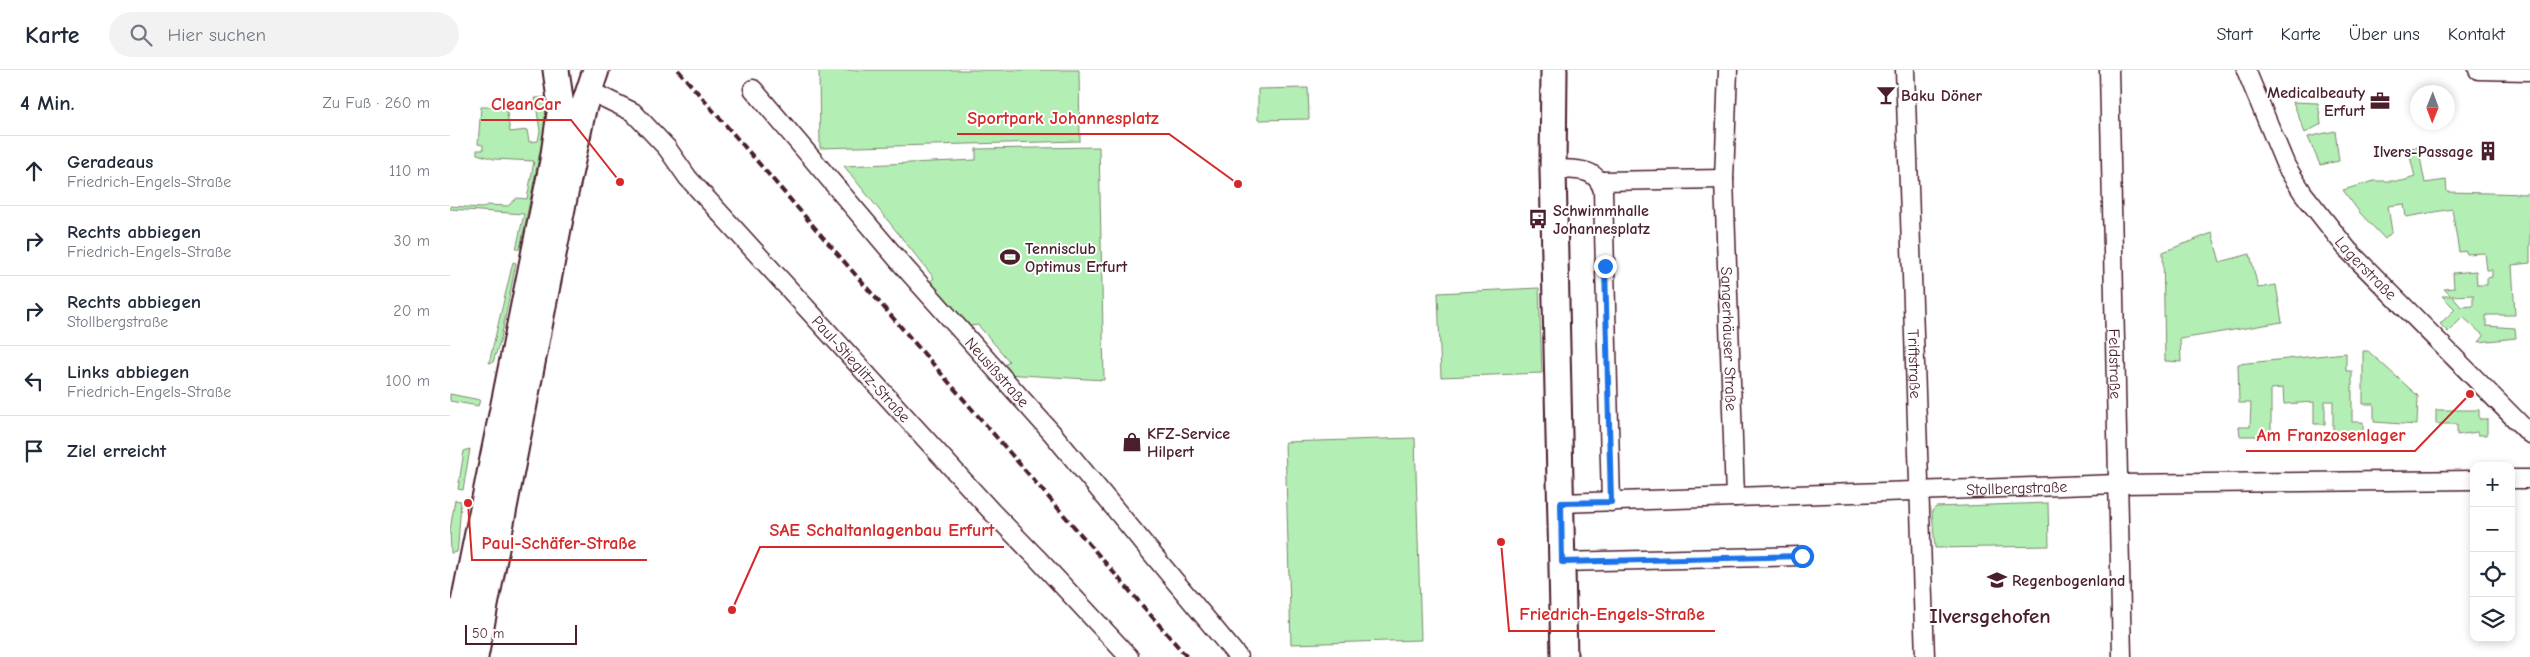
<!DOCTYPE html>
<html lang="de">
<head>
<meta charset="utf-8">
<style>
  :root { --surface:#fff; --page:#f2f2f3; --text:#1f2937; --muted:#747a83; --line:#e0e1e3 }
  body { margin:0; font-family:"Comic Neue",sans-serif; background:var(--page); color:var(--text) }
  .controls { position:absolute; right:15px; bottom:15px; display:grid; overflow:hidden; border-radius:10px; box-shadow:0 2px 8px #0003 }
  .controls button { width:45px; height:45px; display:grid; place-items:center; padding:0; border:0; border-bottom:1px solid var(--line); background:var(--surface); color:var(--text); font:25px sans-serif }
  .compass { position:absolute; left:1960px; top:15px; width:45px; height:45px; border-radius:50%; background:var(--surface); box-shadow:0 2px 8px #0003; rotate:181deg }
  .scale { position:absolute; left:15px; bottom:12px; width:112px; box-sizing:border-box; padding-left:5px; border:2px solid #4a1f2b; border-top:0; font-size:14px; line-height:18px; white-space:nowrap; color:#4a1f2b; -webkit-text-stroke:4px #fff; paint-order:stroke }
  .stop { position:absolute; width:15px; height:15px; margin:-11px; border:4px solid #1a73e8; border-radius:50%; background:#fff }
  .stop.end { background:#1a73e8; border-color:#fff; box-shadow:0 1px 5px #0008 }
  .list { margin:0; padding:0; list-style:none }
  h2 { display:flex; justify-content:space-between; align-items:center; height:65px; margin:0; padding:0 20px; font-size:21px }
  h2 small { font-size:16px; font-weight:400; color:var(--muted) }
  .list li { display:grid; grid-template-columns:32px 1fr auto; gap:15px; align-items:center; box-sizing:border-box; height:70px; padding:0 20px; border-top:1px solid var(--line) }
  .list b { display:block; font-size:19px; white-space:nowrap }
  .list p { margin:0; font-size:16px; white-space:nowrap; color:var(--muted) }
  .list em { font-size:16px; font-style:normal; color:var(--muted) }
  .icon { flex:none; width:28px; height:28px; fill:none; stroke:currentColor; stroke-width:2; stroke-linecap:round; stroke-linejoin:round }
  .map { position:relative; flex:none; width:2080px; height:587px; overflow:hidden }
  header { display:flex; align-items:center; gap:30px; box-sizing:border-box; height:70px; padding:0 25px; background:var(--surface); border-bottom:1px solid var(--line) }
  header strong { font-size:24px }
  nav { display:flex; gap:28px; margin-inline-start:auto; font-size:18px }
  .search { width:350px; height:45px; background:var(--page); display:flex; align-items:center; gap:12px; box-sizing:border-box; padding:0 18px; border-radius:28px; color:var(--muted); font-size:19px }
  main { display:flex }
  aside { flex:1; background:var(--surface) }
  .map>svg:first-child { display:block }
  .green { fill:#b3efb4; stroke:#7e8770; fill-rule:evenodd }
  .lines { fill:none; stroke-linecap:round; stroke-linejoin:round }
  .street-casing { stroke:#4a1f2b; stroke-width:21 }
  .secondary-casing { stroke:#4a1f2b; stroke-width:29 }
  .street { stroke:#fff; stroke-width:18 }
  .secondary { stroke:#fff; stroke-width:25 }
  .rail { stroke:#4a1f2b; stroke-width:4; stroke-dasharray:8 4; stroke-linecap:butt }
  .route { stroke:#1a73e8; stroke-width:6 }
  .labels { text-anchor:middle; stroke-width:4; stroke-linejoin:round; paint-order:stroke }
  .poi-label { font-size:16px; font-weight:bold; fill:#4a1f2b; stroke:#fff; text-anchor:start }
  .street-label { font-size:16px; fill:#4a1f2b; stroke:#fff }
  .district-label { font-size:21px; font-weight:bold; fill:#4a1f2b; stroke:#fff }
  .leader { fill:none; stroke:#d62828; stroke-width:2 }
  .callout-dot { fill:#d62828; stroke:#fff; stroke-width:2 }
  .callout-label { font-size:18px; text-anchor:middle; font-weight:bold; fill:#d62828; stroke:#fff; stroke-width:4; stroke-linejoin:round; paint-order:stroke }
</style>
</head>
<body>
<header>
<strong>Karte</strong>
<div class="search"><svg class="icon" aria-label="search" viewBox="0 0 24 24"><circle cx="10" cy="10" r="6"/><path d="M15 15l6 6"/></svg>Hier suchen</div>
<nav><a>Start</a><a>Karte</a><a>Über uns</a><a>Kontakt</a></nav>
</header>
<main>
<aside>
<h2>4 Min.<small>Zu Fuß · 260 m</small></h2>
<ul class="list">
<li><svg class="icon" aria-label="ahead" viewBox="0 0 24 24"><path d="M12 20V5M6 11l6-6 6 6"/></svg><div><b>Geradeaus</b><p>Friedrich-Engels-Straße</p></div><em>110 m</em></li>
<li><svg class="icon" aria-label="right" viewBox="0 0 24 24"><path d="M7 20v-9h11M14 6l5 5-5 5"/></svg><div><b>Rechts abbiegen</b><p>Friedrich-Engels-Straße</p></div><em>30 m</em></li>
<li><svg class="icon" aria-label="right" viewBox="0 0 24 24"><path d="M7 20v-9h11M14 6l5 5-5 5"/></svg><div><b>Rechts abbiegen</b><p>Stollbergstraße</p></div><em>20 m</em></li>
<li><svg class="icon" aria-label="left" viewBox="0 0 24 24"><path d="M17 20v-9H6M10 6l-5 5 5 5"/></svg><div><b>Links abbiegen</b><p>Friedrich-Engels-Straße</p></div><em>100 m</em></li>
<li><svg class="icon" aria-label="arrive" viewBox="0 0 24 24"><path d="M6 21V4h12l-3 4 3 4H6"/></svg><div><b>Ziel erreicht</b></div></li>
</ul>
</aside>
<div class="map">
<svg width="2080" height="587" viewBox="0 0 2080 587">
  <rect width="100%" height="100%" fill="#fff"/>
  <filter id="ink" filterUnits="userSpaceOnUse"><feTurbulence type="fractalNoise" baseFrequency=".02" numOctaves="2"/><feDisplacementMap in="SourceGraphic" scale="10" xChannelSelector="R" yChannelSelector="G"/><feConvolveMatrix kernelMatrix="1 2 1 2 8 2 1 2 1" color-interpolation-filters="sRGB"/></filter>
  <g filter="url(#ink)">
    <path class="green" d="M369,0H629L630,71L370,78Z
      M858,18L859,49L808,50V19Z
      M97,27L95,57L70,179H66L74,144L0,139V136L32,138L37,135L58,136L67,128L77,129L84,91L44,89L27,84V80H33V75L28,74L31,37H56L60,62L77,60L79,72L88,71L90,61L85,28Z
      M1843,32L1868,33L1871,54L1855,63Z
      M1885,61L1889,91L1870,95L1858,67Z
      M649,77L654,310L554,304L550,299L559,291L528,255L513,257L478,213L484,208L394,96L526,90V79Z
      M1968,77L1975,113L1996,110L1997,122L2080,124V193L2062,195L2065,245H2036V256L2065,258L2066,268L2029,272L2034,266L2013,247L1998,262L1990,254L2005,239L1992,226H2001L1994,219L2004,218L2003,203L2026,201L2027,215H2037V208L2042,207V200H2037L2035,183L2017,184L2016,181L2009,182L2002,139L1956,147L1954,134L1938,136L1942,162L1935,169L1910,143L1893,120L1924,111H1952L1965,107L1958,78ZM2023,225V236L2011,237L2002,226Z
      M1762,163L1770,192L1800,184L1808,218L1826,215L1832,252L1730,269L1731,292L1715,291L1713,182Z
      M63,192L66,193L51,268L43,292L39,293Z
      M1089,218L1092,303L991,307L988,223Z
      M1913,281H1918L1968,326L1967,355L1924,352V334H1913Z
      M1896,283V301H1902V352H1913V365L1883,364V331H1875V354H1864V332L1834,334L1833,318L1821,319V366H1790L1789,357H1800L1801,333H1789L1788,294Z
      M0,324L30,330L28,336L0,331Z
      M1986,340H2029V349H2037V365H2028L2027,362L2007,365V354H1986Z
      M965,368L971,570L841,574L835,372Z
      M20,379L13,420L8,419L14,381Z
      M5,430L11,431L8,475L7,482L1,483L0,460Z
      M1598,433L1599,476L1485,478L1482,441L1486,437Z"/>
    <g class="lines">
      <defs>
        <g id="street">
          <path id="s1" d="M1278,0L1274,109L1285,427"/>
          <path id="s2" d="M1455,0L1475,587"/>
          <path id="s3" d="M1659,0L1672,587"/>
          <path id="s4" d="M1796,0L1836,96L1853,123L1898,180L2080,364"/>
          <path d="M2028,0L2080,1"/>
          <path id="s5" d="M303,19L449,191L602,363L788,587"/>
          <path id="s6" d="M138,20L183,42L217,78L238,108L542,442L587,488L679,587"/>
          <path d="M1103,99C1124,100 1147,96 1153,121L1161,432"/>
          <path d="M1151,111L1274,109"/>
          <path d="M2061,409H2080"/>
          <path id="s7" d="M1111,433L1668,414L2024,410"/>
          <path d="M1111,492L1352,486"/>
        </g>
        <path id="secondary" d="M1104,0L1103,99L1114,587
          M3,587L103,91L111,36L106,0
          M25,587L113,133L133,39L146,0"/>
      </defs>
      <use href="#street" class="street-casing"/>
      <use href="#secondary" class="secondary-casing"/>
      <use href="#street" class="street"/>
      <use href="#secondary" class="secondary"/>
      <path class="rail" d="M228,0L737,587"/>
    </g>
  </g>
  <g class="lines" filter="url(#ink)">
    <path class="route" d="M1155,196L1161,432L1111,433L1112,492L1352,486"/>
  </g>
  <defs>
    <symbol id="bar-bare" viewBox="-9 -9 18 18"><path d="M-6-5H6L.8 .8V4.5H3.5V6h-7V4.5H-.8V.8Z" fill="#4a1f2b" stroke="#fff" stroke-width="2.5" paint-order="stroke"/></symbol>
    <symbol id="office-bare" viewBox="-9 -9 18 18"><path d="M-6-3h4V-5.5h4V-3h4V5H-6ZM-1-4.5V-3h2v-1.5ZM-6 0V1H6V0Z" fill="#4a1f2b" stroke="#fff" stroke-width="2.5" paint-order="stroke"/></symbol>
    <symbol id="building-bare" viewBox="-9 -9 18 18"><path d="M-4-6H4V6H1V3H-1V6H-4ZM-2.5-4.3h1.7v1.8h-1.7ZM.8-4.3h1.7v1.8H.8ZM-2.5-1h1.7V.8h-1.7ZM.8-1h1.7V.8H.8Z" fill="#4a1f2b" stroke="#fff" stroke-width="2.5" paint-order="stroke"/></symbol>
    <symbol id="bus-bare" viewBox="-9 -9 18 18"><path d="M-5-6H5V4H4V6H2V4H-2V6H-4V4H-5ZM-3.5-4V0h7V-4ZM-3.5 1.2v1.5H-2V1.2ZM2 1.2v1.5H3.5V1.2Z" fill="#4a1f2b" stroke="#fff" stroke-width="2.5" paint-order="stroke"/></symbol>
    <symbol id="stadium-bare" viewBox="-9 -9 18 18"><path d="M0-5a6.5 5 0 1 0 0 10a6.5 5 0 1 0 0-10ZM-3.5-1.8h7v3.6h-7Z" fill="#4a1f2b" stroke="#fff" stroke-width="2.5" paint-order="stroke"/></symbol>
    <symbol id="shop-bare" viewBox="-9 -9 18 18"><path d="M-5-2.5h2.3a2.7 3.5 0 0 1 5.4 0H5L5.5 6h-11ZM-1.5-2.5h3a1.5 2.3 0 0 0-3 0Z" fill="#4a1f2b" stroke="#fff" stroke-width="2.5" paint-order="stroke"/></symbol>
    <symbol id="school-bare" viewBox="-9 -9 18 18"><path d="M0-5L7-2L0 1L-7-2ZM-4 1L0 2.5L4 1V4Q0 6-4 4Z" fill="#4a1f2b" stroke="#fff" stroke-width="2.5" paint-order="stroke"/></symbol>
  </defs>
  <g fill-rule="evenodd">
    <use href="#bar-bare" x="1422" y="11" width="28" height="28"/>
    <use href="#office-bare" x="1916" y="17" width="28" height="28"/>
    <use href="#building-bare" x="2024" y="67" width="28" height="28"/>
    <use href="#bus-bare" x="1074" y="135" width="28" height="28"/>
    <use href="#stadium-bare" x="546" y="173" width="28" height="28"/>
    <use href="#shop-bare" x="668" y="358" width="28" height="28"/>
    <use href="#school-bare" x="1533" y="496" width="28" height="28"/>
  </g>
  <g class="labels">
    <g class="poi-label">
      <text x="1915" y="28" text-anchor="end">Medicalbeauty<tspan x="1915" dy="18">Erfurt</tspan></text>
      <text x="1451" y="31">Baku Döner</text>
      <text x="2023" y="87" text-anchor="end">Ilvers-Passage</text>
      <text x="1103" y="146">Schwimmhalle<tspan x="1103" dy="18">Johannesplatz</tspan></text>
      <text x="575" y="184">Tennisclub<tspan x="575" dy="18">Optimus Erfurt</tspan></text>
      <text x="697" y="369">KFZ-Service<tspan x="697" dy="18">Hilpert</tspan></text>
      <text x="1562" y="516">Regenbogenland</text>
    </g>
    <g class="street-label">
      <text dy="6" stroke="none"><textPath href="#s4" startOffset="234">Lagerstraße</textPath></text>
      <text dy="6" stroke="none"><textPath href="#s1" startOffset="269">Sangerhäuser Straße</textPath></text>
      <text dy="6" stroke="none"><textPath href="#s2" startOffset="294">Triftstraße</textPath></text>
      <text dy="6" stroke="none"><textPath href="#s3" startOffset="294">Feldstraße</textPath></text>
      <text dy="6" stroke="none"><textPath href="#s6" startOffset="394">Paul-Stieglitz-Straße</textPath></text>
      <text dy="6" stroke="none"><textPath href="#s5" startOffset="374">Neusißstraße</textPath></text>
      <text dy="6" stroke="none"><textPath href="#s7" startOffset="456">Stollbergstraße</textPath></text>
    </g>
    <g class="district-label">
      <text x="1540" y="553">Ilversgehofen</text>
    </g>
  </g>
  <path class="leader" d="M170 112L121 50H31M788 114L719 64H507M2020 324L1965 381H1796M282 540L310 477H554M18 433L22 490H197M1051 472L1059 561H1265"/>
  <g class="callout-dot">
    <circle cx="170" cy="112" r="5"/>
    <circle cx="788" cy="114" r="5"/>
    <circle cx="2020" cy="324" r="5"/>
    <circle cx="282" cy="540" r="5"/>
    <circle cx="18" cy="433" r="5"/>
    <circle cx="1051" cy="472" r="5"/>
  </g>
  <g class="callout-label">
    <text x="76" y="40">CleanCar</text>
    <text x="613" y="54">Sportpark Johannesplatz</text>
    <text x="1881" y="371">Am Franzosenlager</text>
    <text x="432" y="466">SAE Schaltanlagenbau Erfurt</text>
    <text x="109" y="479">Paul-Schäfer-Straße</text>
    <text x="1162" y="550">Friedrich-Engels-Straße</text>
  </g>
</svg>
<div class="controls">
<button>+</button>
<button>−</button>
<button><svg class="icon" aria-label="locate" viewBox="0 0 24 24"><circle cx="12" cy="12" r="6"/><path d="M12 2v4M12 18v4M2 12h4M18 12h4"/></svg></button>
<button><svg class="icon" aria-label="layers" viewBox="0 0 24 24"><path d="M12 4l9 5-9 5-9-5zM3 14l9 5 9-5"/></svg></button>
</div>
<svg class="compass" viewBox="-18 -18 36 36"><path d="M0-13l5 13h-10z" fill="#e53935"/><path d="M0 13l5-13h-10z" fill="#747a83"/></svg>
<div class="scale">50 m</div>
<div class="stop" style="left:1352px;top:486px"></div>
<div class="stop end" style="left:1155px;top:196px"></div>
</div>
</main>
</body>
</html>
